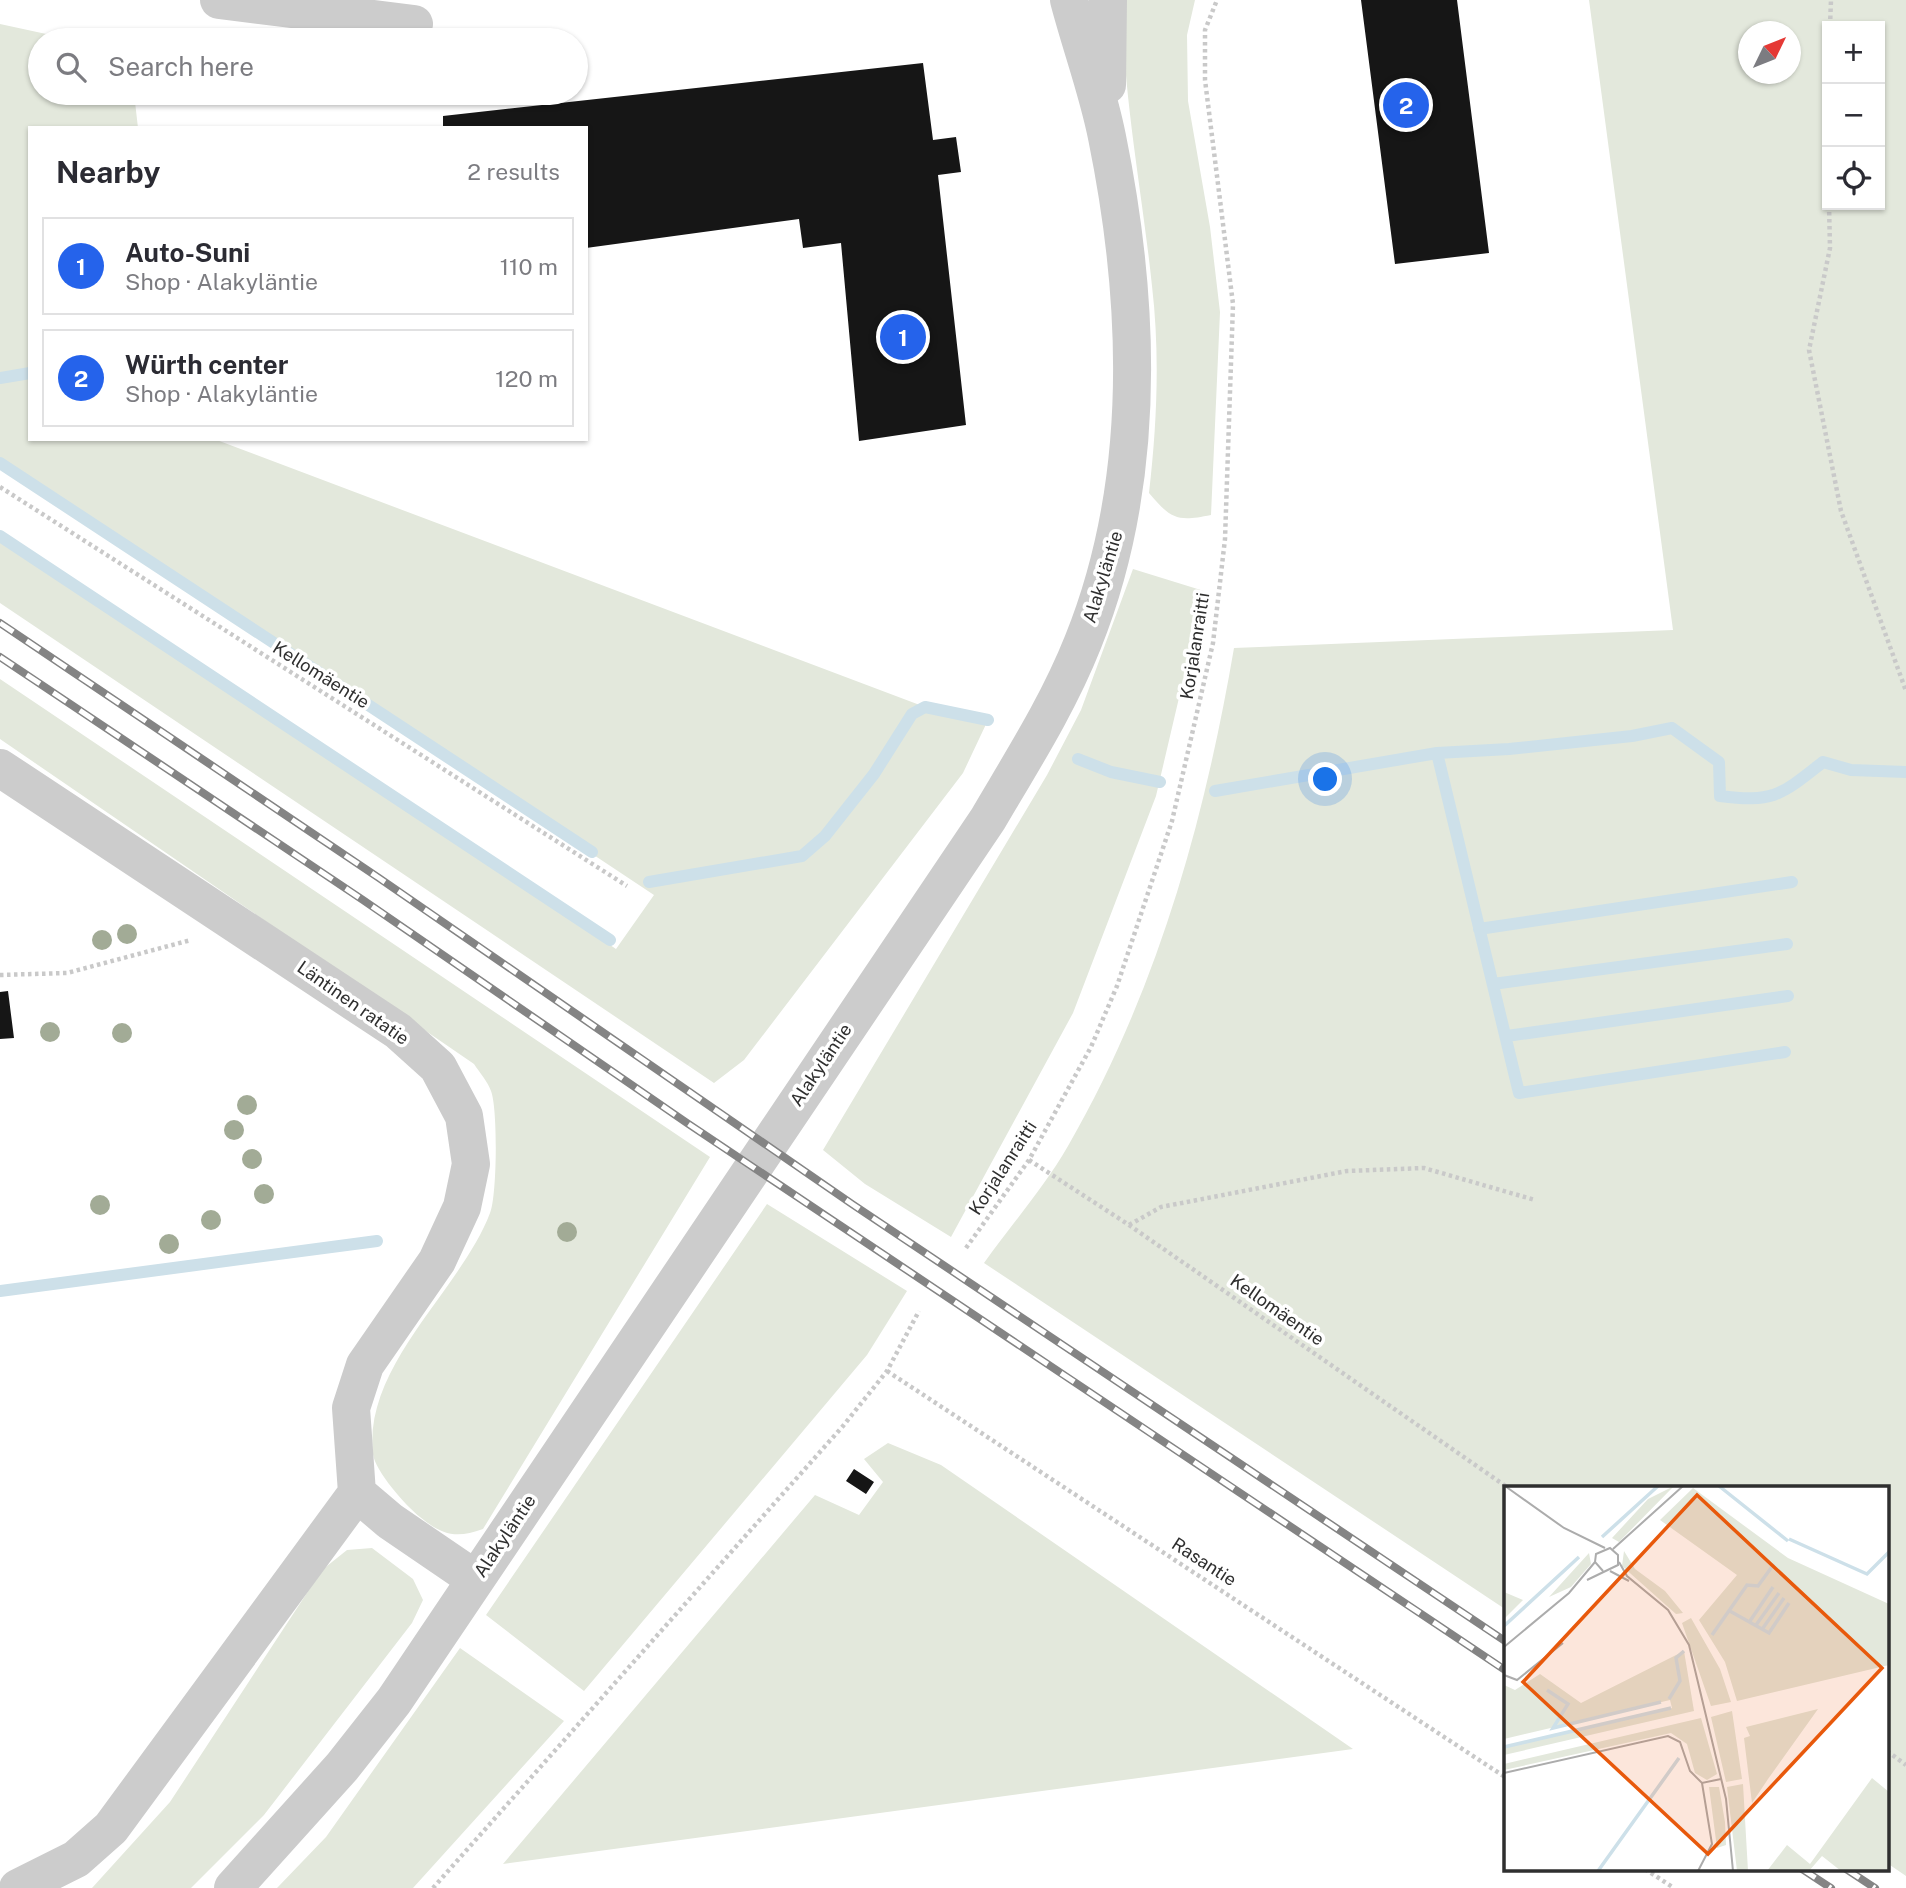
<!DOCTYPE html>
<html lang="en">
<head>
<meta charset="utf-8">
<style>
  :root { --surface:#fff; --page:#f7f7f7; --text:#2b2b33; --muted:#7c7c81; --line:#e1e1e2; --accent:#2563eb }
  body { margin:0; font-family:"Public Sans",sans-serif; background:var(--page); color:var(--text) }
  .controls { position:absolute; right:21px; top:21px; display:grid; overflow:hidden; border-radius:0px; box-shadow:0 2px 5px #0004 }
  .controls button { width:63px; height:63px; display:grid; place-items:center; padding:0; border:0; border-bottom:2px solid var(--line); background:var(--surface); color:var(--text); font:35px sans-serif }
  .compass { position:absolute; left:1738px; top:21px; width:63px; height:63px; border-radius:50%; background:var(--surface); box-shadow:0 2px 5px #0004; rotate:47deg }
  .you { position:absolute; left:1326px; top:780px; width:24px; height:24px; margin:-18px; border:5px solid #fff; border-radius:50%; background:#1a73e8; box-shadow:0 0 0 10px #1a73e833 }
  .badge { display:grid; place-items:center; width:46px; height:46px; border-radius:50%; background:var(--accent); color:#fff; font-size:23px; font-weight:700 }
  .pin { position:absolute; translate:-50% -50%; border:4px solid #fff; box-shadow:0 2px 7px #0006 }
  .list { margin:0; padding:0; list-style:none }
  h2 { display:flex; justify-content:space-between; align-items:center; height:91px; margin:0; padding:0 28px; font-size:30px }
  h2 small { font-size:23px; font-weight:400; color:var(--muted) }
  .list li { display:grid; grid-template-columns:46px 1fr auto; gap:21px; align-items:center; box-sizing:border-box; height:98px; margin:0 14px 14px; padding:0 14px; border:2px solid var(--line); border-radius:0px }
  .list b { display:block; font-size:26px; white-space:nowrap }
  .list p { margin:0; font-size:23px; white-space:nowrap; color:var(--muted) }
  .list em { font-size:23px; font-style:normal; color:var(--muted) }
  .icon { flex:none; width:38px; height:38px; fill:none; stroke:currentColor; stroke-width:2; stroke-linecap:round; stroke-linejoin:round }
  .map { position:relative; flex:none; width:1906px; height:1888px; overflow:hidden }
  .search { position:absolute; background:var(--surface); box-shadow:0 2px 5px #0004; left:28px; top:28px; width:560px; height:77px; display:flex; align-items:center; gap:18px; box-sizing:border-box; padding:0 24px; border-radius:38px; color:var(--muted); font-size:26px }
  .panel { position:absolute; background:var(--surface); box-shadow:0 2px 5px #0004; left:28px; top:126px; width:560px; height:315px; border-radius:0px }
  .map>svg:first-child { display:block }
  .green { fill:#e3e8dc; fill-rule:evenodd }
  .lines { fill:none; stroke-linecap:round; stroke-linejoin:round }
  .stream { stroke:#cde0e9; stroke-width:12 }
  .building { fill:#161616 }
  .path { stroke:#c9c9c9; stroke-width:4.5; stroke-dasharray:3.5 3.5; stroke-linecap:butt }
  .minor { stroke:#ccc; stroke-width:38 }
  .rail-casing { stroke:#848484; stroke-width:8 }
  .rail { stroke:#fff; stroke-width:5; stroke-dasharray:16; stroke-linecap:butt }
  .tree { fill:#a2ab96 }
  .labels { text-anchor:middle; stroke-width:7; stroke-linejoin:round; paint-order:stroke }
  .street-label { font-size:18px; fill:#2f2f2f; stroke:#fff }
  .inset-river { fill:none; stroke:#cde0e9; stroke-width:3.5 }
  .inset-road { fill:none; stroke:#acacac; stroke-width:2 }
  .view { fill:#e8590c; fill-opacity:0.15; stroke:#e8590c; stroke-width:3.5 }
  .inset-edge { fill:none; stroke:#2f2f2f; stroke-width:3.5 }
</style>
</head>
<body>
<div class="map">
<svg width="1906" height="1888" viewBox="0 0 1906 1888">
  <rect width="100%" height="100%" fill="#fff"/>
  <path class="green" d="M1122,0H1195L1187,35L1188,101L1210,227L1220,312L1211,515C1177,522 1171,519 1149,493C1157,424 1160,354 1152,286C1142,190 1123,97 1122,0Z
    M1589,0H1906V1876L1887,1863V1487H1505V1609L984,1263C1012,1224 1045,1186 1068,1146C1157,991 1204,823 1234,648L1673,630ZM1827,26H1880V205H1827ZM1748,32H1790V74H1748Z
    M0,24L74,40H40V93H134L138,128H30V439H214L925,707L988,720L963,773L744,1060L714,1083L0,603V533L616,949L654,895L0,460Z
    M1133,569L1204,591L1156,796L1073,1013L951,1237L865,1184L823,1150L1047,775L1081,710Z
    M0,679L710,1157L483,1529C456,1539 442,1535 420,1517C406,1506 375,1471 373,1454C363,1365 461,1290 490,1213C497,1197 498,1109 491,1091C488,1082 480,1073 474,1064L0,739Z
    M767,1204L907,1291L867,1355L584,1691L486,1615Z
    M888,1443L941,1465L1353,1749L503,1864L815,1495L859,1515L883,1482L864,1459Z
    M372,1548L413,1579L423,1600L412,1623L264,1815L191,1888H92L170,1802L322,1570L347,1550Z
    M460,1648L564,1721L413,1888H277L326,1837Z"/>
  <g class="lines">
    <path class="stream" d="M0,378L30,373
      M0,463L592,852
      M0,536L610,940
      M1437,753L1519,1093L1785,1052
      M1078,759L1111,772L1160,782
      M1215,791L1437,753L1509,749L1632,736L1672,728L1719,762L1720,796C1774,803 1781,795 1823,762L1851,770L1906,772
      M649,882L802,856L825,836L874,774L912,714L925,707L988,720
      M1479,929L1792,882
      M1493,984L1787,944
      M1507,1036L1788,996
      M0,1291L377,1241"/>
  </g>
  <path class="building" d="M1361,0H1457L1489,253L1395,264Z
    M923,63L933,140L956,137L961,172L938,175L966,425L859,441L841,243L803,248L799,219L586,248V128H443V116Z
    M8,991L14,1038L0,1039V992Z
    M854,1469L874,1482L866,1494L846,1481Z"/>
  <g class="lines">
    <path class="path" d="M1830,26L1831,0
      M1829,205L1830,248L1809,350L1841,511L1906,691
      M0,487L627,886
      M0,975L67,973L191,940
      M1029,1160L1129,1225L1507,1487
      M1129,1225L1161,1207L1347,1171L1424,1168L1535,1200
      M966,1248L1029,1160L1091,1047L1117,986L1172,821L1213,643L1225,539L1233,304L1205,80V30L1217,0
      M887,1371L1505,1777
      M1887,1751L1906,1765
      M1645,1869L1674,1888
      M433,1888L843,1426L887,1371L919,1311"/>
    <path class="minor" d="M219,0L414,24
      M1107,85L1108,0
      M0,768L398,1031L438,1067L464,1116L471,1164L462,1207L437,1261L365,1365L351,1408L357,1493L390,1521L475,1579
      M18,1888L76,1859L111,1828L357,1493
      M233,1888L342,1767L394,1701L988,819C1022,761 1058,705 1083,642C1147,483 1141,304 1107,137C1098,91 1081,46 1069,0"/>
    <defs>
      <path id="rail" d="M0,623L379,878L852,1204L1505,1641
        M0,657L363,900L687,1123L1505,1670
        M1802,1869L1831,1888
        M1846,1869L1875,1888"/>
    </defs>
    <use href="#rail" class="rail-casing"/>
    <use href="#rail" class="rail"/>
  </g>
  <g class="tree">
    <circle cx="127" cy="934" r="10"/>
    <circle cx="102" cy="940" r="10"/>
    <circle cx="50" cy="1032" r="10"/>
    <circle cx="122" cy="1033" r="10"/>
    <circle cx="247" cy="1105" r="10"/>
    <circle cx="234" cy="1130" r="10"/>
    <circle cx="252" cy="1159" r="10"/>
    <circle cx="264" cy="1194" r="10"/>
    <circle cx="100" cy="1205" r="10"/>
    <circle cx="211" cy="1220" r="10"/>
    <circle cx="567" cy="1232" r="10"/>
    <circle cx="169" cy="1244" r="10"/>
  </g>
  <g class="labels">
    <g class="street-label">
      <text transform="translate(1103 577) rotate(-73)" y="6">Alakyläntie</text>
      <text transform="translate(1195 646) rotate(-81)" y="6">Korjalanraitti</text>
      <text transform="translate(321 675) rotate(32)" y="6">Kellomäentie</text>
      <text transform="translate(353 1003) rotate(35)" y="6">Läntinen ratatie</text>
      <text transform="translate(821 1065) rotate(-56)" y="6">Alakyläntie</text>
      <text transform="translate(1003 1168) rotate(-57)" y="6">Korjalanraitti</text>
      <text transform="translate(1277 1310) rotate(35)" y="6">Kellomäentie</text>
      <text transform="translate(505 1536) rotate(-56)" y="6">Alakyläntie</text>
      <text transform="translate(1204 1562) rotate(33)" y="6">Rasantie</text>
    </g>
  </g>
  <g transform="translate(1504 1486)">
    <rect width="385" height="385" fill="#fff"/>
    <path d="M170,0L115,56L108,52L144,13ZM189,2L284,72L385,118V179L233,215L221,176L195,134L233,89L156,34ZM120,65L131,83L161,105L179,127L172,128L118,80ZM85,67L87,78L67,101L45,111ZM0,106L19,114L0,133ZM187,132L216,183L227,216L207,220L178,137ZM180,165L190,225L0,269V262L168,222L166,214L0,253V199L11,204L36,188L77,217ZM314,223L264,293L248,317L240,252L246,250L242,241ZM228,225L238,293L222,296L207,231ZM197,232L213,288L203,294L191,287L183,258L167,247L0,284V278ZM368,292L385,306V385H337L318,370L305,385H263L283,359L306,378ZM239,298L244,385H233L223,301ZM205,301H215L221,336L222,359L213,362Z" fill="#e3e8dc"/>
    <path class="inset-river" d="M215,0L284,55M98,51L154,0M285,53L363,88L385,66M224,124L265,147L285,117M246,135L269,101M252,139L275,107M0,140L75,71M259,142L280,112M208,149L243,99L254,100L270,78M43,204L64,218L49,242L157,216M165,213L176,195L172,172L180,165M0,261L167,222M94,385L175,272"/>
    <path class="inset-road" d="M1,0L60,42L101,62M109,63L179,0M115,76L123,90L164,124L185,159L222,313L229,385M106,85L125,95M83,94L114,79V69L106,62L92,68L91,76L99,85M0,161L65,107L91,76M0,189L13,194L59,157M0,287L164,250L176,256L186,285L198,297L217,293M194,385L208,358L198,297"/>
    <path class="view" d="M193,9L378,182L204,368L19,196Z"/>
    <rect width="385" height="385" class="inset-edge"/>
  </g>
</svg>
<div class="controls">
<button>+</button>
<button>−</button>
<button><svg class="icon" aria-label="locate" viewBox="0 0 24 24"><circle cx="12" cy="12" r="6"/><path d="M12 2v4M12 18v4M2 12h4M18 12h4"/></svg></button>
</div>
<svg class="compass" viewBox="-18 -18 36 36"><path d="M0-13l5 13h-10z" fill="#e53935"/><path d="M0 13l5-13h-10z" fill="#7c7c81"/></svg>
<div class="you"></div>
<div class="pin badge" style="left:903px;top:337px">1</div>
<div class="pin badge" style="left:1406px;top:105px">2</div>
<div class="search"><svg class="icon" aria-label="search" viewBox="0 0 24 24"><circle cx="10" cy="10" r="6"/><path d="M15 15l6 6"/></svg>Search here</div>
<section class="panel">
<h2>Nearby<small>2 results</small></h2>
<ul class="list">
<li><span class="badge">1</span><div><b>Auto-Suni</b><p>Shop · Alakyläntie</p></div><em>110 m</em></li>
<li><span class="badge">2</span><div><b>Würth center</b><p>Shop · Alakyläntie</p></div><em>120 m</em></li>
</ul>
</section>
</div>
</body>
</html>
